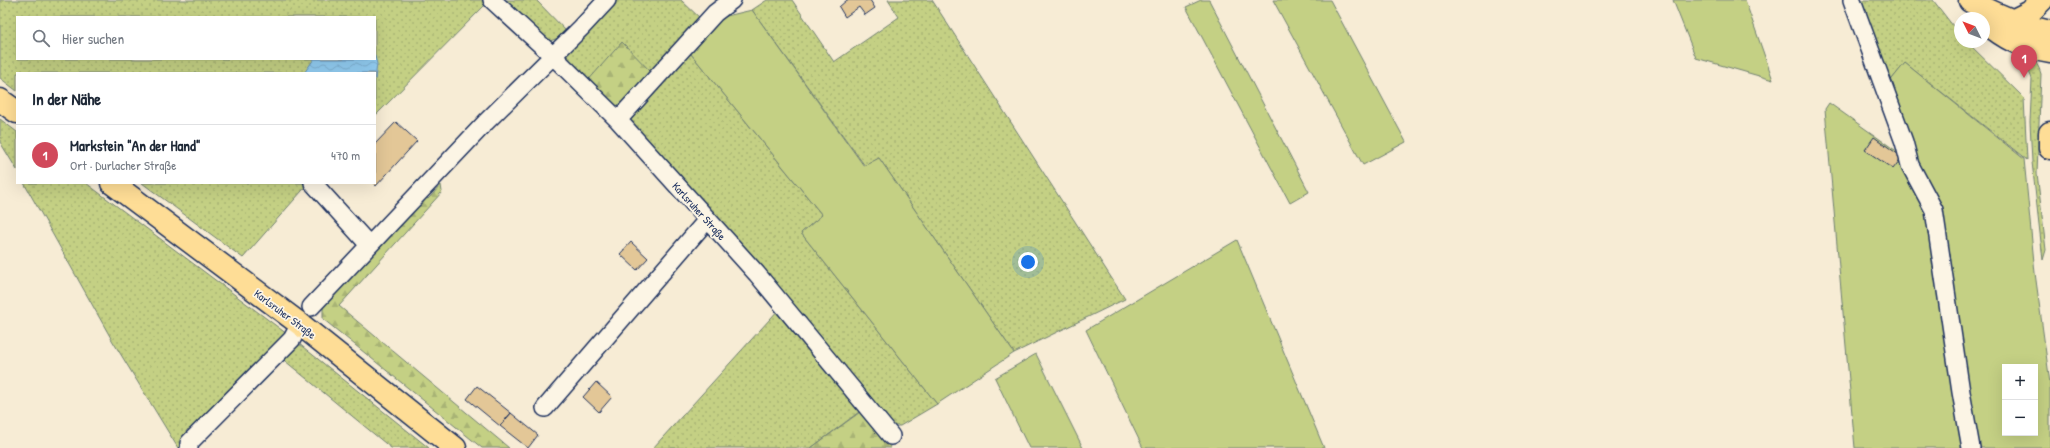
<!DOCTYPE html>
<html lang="de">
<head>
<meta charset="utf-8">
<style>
  :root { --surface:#fff; --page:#f2f2f3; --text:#1f2937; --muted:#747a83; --line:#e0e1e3; --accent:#d1495b }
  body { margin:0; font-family:"Patrick Hand",sans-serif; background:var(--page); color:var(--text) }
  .controls { position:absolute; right:12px; bottom:12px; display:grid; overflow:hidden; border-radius:0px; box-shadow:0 4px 16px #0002 }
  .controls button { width:36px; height:36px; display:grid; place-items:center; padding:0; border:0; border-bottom:1px solid var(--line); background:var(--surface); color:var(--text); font:20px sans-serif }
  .compass { position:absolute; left:1954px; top:12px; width:36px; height:36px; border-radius:50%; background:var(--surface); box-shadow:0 4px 16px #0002; rotate:312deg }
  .you { position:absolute; left:1028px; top:262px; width:14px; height:14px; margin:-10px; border:3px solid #fff; border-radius:50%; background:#1a73e8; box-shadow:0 0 0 6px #1a73e833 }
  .badge { display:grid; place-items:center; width:26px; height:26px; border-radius:50%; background:var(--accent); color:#fff; font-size:13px; font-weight:700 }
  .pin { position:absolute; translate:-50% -33px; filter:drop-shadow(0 1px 2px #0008) }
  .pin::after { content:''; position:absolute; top:21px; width:14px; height:12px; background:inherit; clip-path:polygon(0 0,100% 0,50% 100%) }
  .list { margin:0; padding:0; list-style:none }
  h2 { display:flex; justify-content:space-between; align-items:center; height:52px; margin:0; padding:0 16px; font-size:17px }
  h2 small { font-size:13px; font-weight:400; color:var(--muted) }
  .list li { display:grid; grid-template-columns:26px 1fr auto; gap:12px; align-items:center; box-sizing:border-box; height:60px; padding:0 16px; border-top:1px solid var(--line) }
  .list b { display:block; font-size:15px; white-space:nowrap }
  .list p { margin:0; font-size:13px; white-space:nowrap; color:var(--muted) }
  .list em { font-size:13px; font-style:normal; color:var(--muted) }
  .icon { flex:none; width:22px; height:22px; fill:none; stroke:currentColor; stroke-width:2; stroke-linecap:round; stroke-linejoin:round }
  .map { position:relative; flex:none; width:2050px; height:448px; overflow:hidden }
  .search { position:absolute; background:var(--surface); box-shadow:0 4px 16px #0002; left:16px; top:16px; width:360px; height:44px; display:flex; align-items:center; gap:10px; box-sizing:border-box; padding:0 14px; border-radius:0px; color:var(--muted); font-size:15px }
  .panel { position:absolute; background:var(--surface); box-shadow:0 4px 16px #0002; left:16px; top:72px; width:360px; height:112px; border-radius:0px }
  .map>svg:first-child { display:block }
  .grass { fill:url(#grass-dots); stroke:#708071; fill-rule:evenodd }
  .forest { fill:url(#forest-firs); stroke:#708071 }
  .garden { fill:#c4d084; stroke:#708071; fill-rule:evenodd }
  .water { fill:url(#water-waves); stroke:#638eb7 }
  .building { fill:#e3c797; stroke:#1b2f5e }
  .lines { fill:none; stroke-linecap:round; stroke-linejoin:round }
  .minor-casing { stroke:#1b2f5e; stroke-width:20 }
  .major-casing { stroke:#1b2f5e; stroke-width:25 }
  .minor { stroke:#fcf5e5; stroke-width:17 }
  .major { stroke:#fedd96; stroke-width:22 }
  .labels { text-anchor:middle; stroke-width:3.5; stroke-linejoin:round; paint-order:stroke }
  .street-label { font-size:11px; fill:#1b2f5e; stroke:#fcf5e5 }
</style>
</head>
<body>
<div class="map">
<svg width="2050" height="448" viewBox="0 0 2050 448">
  <defs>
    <pattern id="grass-dots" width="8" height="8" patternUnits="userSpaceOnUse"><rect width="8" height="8" fill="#c4d084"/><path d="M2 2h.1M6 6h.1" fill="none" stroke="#a8b374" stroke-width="1.8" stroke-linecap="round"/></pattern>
    <pattern id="forest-firs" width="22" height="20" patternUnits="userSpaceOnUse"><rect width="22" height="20" fill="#c4d084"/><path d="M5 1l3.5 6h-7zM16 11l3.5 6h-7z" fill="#a8b374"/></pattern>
    <pattern id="water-waves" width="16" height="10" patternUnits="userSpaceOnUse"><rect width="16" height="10" fill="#93cef3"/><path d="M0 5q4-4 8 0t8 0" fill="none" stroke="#7eb1d3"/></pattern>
  </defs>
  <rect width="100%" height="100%" fill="#f7ecd5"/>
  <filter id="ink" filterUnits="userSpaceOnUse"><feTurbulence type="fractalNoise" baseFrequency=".025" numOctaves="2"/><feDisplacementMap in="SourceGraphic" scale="8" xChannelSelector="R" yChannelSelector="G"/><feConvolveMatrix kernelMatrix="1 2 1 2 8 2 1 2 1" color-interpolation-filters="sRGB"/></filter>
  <g filter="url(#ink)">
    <path class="grass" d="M0,0H485L488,2L375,116V73H17V91L0,78ZM17,17H375V59H17Z
      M501,0H536L569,34L550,41Z
      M610,0H681L702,20L654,75L586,83L565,64L563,51Z
      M767,0H792L834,62L899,17L888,0H932L1125,299L1014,353L879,158L865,166L752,10Z
      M1856,0H1933L1960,35V42H1967L2024,98L2027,160L1905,63L1888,84Z
      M687,49L822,215L801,233L937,404L900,426H893L628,123L630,114Z
      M2015,51C2029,56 2037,59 2041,74L2037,173L2046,250L2043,260L2032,162L2030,122L2032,79L2026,63Z
      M0,119L17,132V170L0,142Z
      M24,183H86L287,334L190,430L188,429L185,433L183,448H178L112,340Z
      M142,183H309L243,258Z
      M780,308L863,409L811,448H653Z
      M298,343L429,448H391L279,356Z"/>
    <path class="forest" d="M622,42L654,75L625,105L607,106L586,83Z
      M441,185L442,192L339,306L509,448H482L323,319V301L422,194L428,199Z
      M860,412L891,448H811Z"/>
    <path class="garden" d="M1201,0H1209L1309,192L1290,203L1186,7Z
      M1273,0H1330L1406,142L1363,165Z
      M1673,0H1745L1773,80L1696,58Z
      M752,10L864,166L879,158L1014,353L937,404L801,233L822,215L687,49L718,18Z
      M1905,63L2024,159L2035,273L2050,383V448H1855L1825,109L1829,103L1909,160L1888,84ZM2005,367H2035V433H2005Z
      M1237,240L1324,448H1143L1086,330Z
      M1036,354L1083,448H1029L995,378Z"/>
    <path class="water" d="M375,56L377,64L375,79V73H304L314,59H375Z"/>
    <path class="building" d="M847,0H870L875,8L865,15L859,7L845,17L839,7Z
      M396,122L417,141L376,186L373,183H375V144Z
      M1874,137L1902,157L1893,169L1865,150Z
      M631,242L648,258L637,270L620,254Z
      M596,382L612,397L599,412L583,397Z
      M477,386L511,413L500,426L467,399Z
      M511,413L538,435L528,448L500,426Z"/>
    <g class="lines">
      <defs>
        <path id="minor" d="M492,0L552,55L618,120L757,274L891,436
          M1852,0L1904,142L1910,165L1934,210L1961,392L1971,448
          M618,120L715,13L732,0
          M313,183L369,245
          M311,307L486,122L581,28L607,0
          M545,408L707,220
          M189,448V443L292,339L300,324"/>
        <path id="major" d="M1970,1C1995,14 2021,26 2050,32
          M1984,21C2006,40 2022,47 2050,52
          M2012,21L2030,12L2042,0
          M0,100L17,112
          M2050,133V148
          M112,183L300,324L455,448"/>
      </defs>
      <use href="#minor" class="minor-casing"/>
      <use href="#major" class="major-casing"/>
      <use href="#minor" class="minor"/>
      <use href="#major" class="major"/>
    </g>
  </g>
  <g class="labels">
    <g class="street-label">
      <text transform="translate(699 211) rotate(48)" y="4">Karlsruher Straße</text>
      <text transform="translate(285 314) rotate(37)" y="4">Karlsruher Straße</text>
    </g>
  </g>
</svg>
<div class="controls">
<button>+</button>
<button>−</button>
</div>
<svg class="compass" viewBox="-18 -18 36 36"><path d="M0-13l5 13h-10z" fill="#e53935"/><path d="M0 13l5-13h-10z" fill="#747a83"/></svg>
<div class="you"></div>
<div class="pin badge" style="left:2024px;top:78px">1</div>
<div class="search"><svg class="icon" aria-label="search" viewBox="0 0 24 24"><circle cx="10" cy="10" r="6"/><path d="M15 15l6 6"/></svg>Hier suchen</div>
<section class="panel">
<h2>In der Nähe<small></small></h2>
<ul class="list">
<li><span class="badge">1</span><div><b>Markstein &quot;An der Hand&quot;</b><p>Ort · Durlacher Straße</p></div><em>470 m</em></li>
</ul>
</section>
</div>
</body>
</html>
